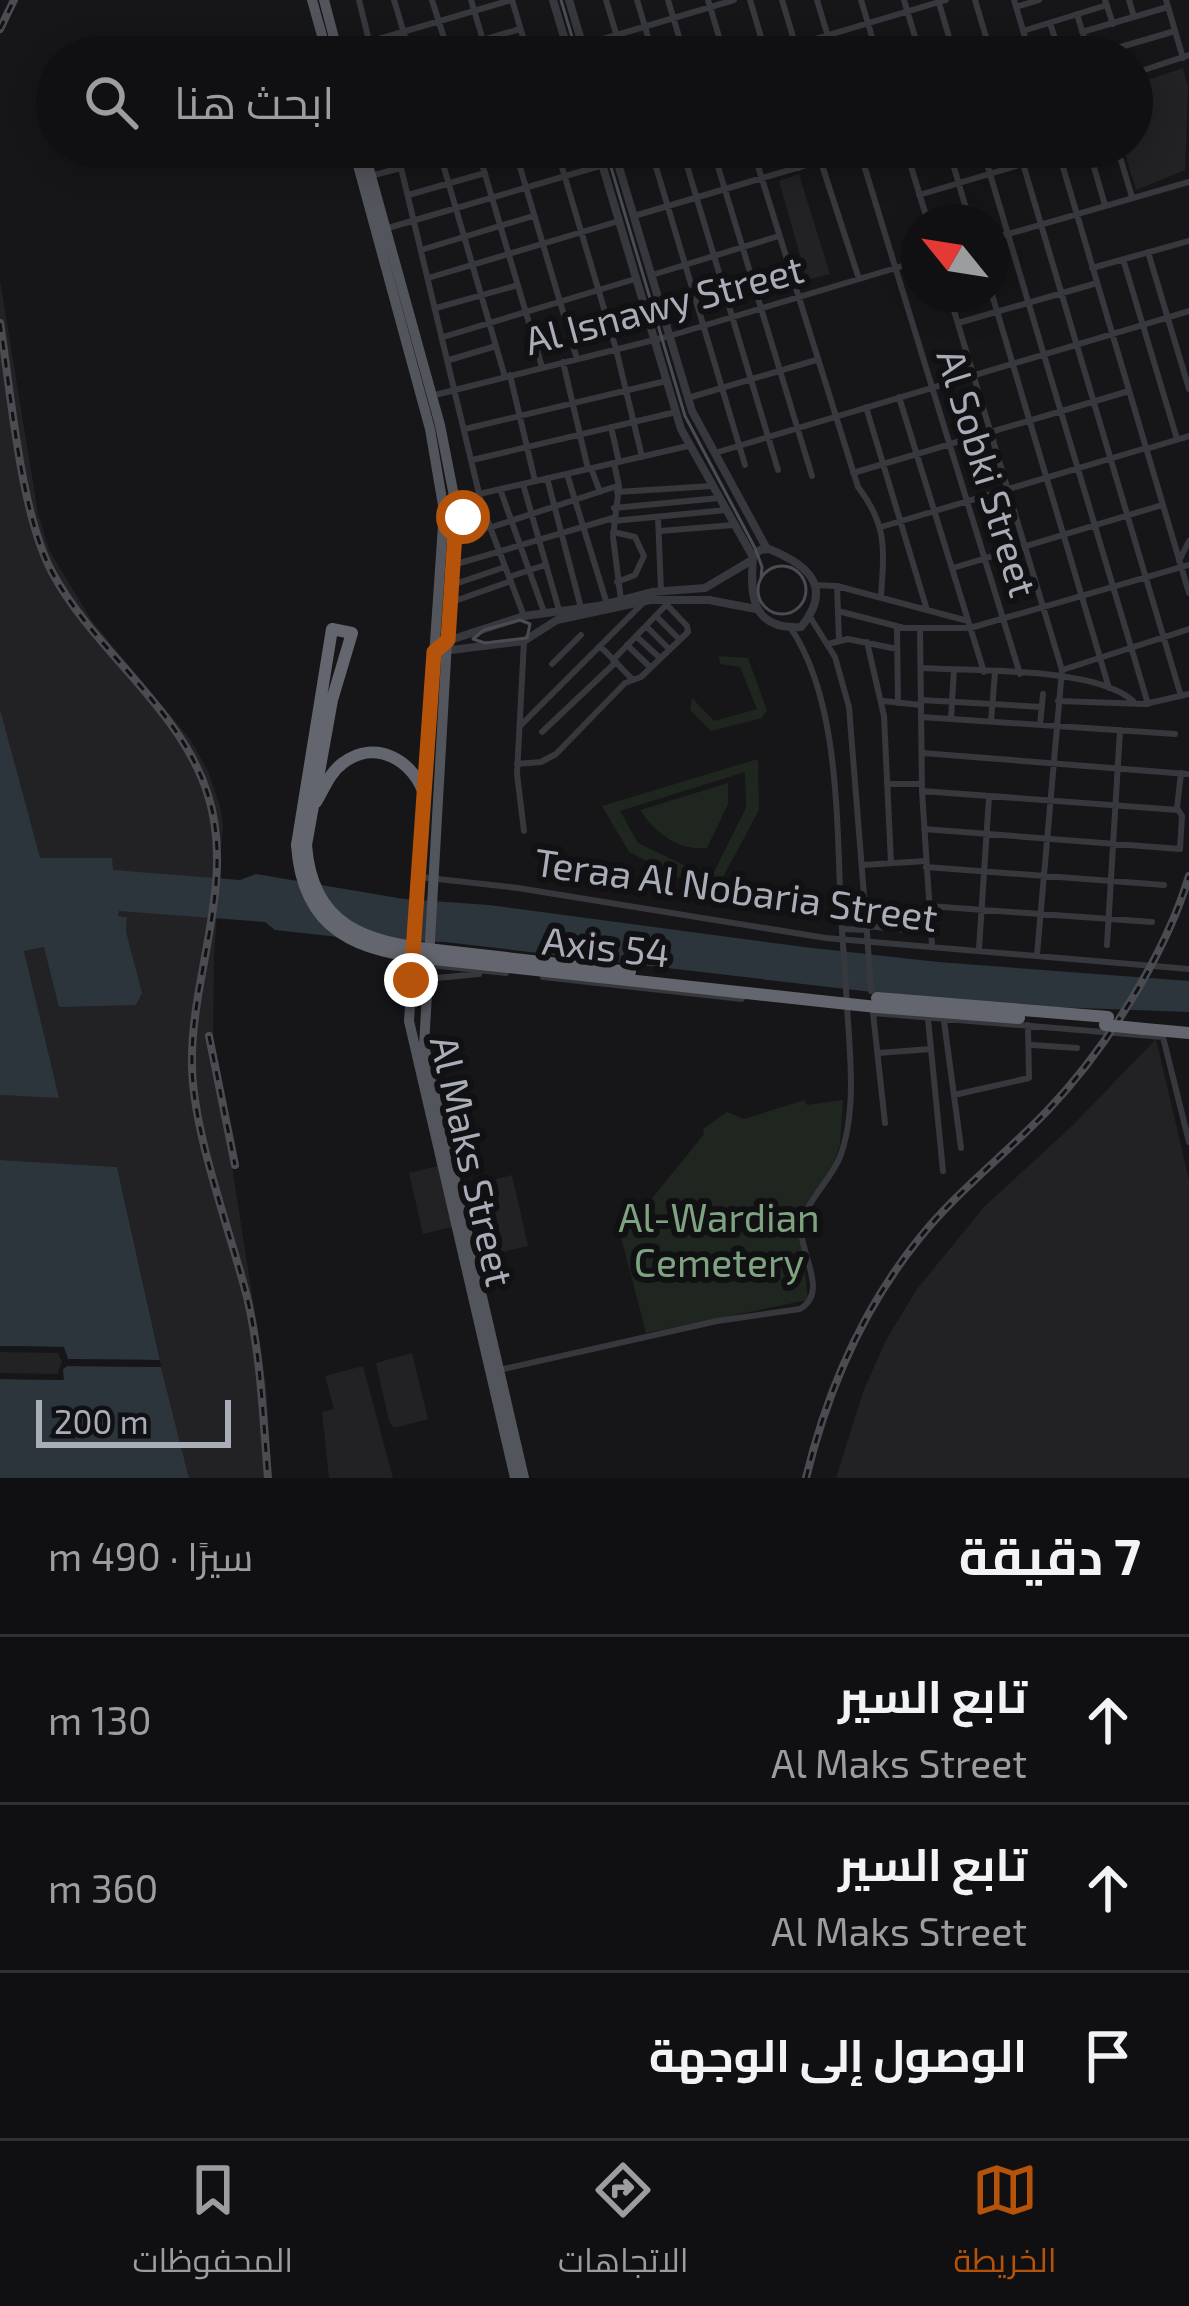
<!DOCTYPE html>
<html lang="ar">
<head>
<meta charset="utf-8">
<style>
  :root { --surface:#101012; --page:#19191b; --text:#f1f3f6; --muted:#9c9d9f; --line:#303032; --accent:#b45309 }
  body { margin:0; font-family:"Exo 2",Cairo,sans-serif; background:var(--page); color:var(--text); direction:rtl }
  .compass { position:absolute; left:901px; top:204px; width:108px; height:108px; border-radius:50%; background:var(--surface); box-shadow:0 6px 30px #0003; rotate:300deg }
  .scale { position:absolute; left:36px; bottom:30px; width:195px; box-sizing:border-box; padding-left:12px; border:6px solid #a8adb8; border-top:0; font-size:33px; line-height:42px; white-space:nowrap; color:#a8adb8; -webkit-text-stroke:9px #111113; paint-order:stroke }
  .stop { position:absolute; width:36px; height:36px; margin:-27px; border:9px solid #b45309; border-radius:50%; background:#fff }
  .stop.end { background:#b45309; border-color:#fff; box-shadow:0 3px 12px #0008 }
  .list { margin:0; padding:0; list-style:none }
  h2 { display:flex; justify-content:space-between; align-items:center; height:156px; margin:0; padding:0 48px; font-size:51px }
  h2 small { font-size:39px; font-weight:400; color:var(--muted) }
  .list li { display:grid; grid-template-columns:78px 1fr auto; gap:36px; align-items:center; box-sizing:border-box; height:168px; padding:0 48px; border-top:3px solid var(--line) }
  .list b { display:block; font-size:45px; white-space:nowrap }
  .list p { margin:0; font-size:39px; white-space:nowrap; color:var(--muted) }
  .list em { font-size:39px; font-style:normal; color:var(--muted) }
  .icon { flex:none; width:66px; height:66px; fill:none; stroke:currentColor; stroke-width:2; stroke-linecap:round; stroke-linejoin:round }
  .map { position:relative; flex:none; width:1189px; height:1478px; overflow:hidden; direction:ltr }
  .search { position:absolute; background:var(--surface); box-shadow:0 6px 30px #0003; left:36px; right:36px; top:36px; height:132px; display:flex; align-items:center; gap:30px; box-sizing:border-box; padding:0 42px; border-radius:66px; color:var(--muted); font-size:45px }
  .sheet { height:660px; background:var(--surface) }
  nav { display:flex; justify-content:space-around; align-items:center; box-sizing:border-box; height:168px; border-top:3px solid var(--line); background:var(--surface); font-size:33px; color:var(--muted) }
  nav a { display:grid; justify-items:center; gap:6px }
  nav .on { color:var(--accent) }
  .map>svg:first-child { display:block }
  .built { fill:#222225 }
  .green { fill:#1e261f; fill-rule:evenodd }
  .water { fill:#2c353c }
  .pier { fill:#161618 }
  .lines { fill:none; stroke-linecap:round; stroke-linejoin:round }
  .minor { stroke:#37383d; stroke-width:6 }
  .tertiary { stroke:#37383d; stroke-width:8 }
  .primary { stroke:#53555c; stroke-width:10 }
  .motorway { stroke:#63666e; stroke-width:12 }
  .tram { stroke:#4a4c52; stroke-width:3 }
  .rail-casing { stroke:#4a4c52; stroke-width:8 }
  .rail { stroke:#111113; stroke-width:3; stroke-dasharray:9; stroke-linecap:butt }
  .minor-bridge { stroke:#37383d; stroke-width:6 }
  .motorway-bridge { stroke:#63666e; stroke-width:12 }
  .route { stroke:#b45309; stroke-width:15 }
  .labels { text-anchor:middle; stroke-width:12; stroke-linejoin:round; paint-order:stroke }
  .street-label { font-size:39px; fill:#a8adb8; stroke:#111113 }
  .park-label { font-size:39px; fill:#7fa381; stroke:#111113 }
</style>
</head>
<body>
<div class="map">
<svg width="1189" height="1478" viewBox="0 0 1189 1478">
  <rect width="100%" height="100%" fill="#161618"/>
  <path class="built" d="M1183,68L1188,87L1185,170L1136,190L1123,147H1132V85Z
    M799,174L830,274L807,280L779,181Z
    M0,280L38,513L49,550L92,621L190,739L208,771L220,806L223,824L214,958L213,1045L266,1384L272,1478H189L161,1367L64,1380L0,1379V1346L160,1359L117,1167L0,1160V1095L58,1097L24,951L44,947L142,993L126,931L127,917L118,916L111,893L117,871L112,870V858H39L0,709Z
    M1156,1039L1189,1180V1478H836L863,1392L886,1340L917,1289L985,1206L1072,1126Z
    M438,1166L452,1227L423,1234L409,1173Z
    M512,1175L528,1246L480,1257L464,1187Z
    M412,1353L428,1419L394,1428L389,1421L376,1363Z
    M363,1366L393,1478H329L322,1412L334,1409L325,1376Z"/>
  <path class="green" d="M719,656L748,658L767,710L762,718L711,731L690,710L692,698L714,721L757,709L740,667L720,664Z
    M758,759L759,810L716,890L702,889L629,852L602,806ZM745,772L746,808L711,878L638,843L620,811Z
    M728,783V804L707,848C680,851 655,834 640,810Z
    M804,1100L807,1105L843,1100L840,1145L834,1162L799,1220L808,1300L646,1333L621,1237L704,1134L703,1129L727,1112L744,1119Z"/>
  <path class="water" d="M0,709L40,858H112L113,870L240,880L256,874L404,899L489,905L804,947L938,962L1189,981V1012L1025,1006L889,994L445,942L357,939L275,930L265,922L119,911L118,916L127,917L126,931L142,993L136,1005L59,1007L44,947L24,951L59,1098L0,1095Z
    M0,1160L117,1167L160,1360L68,1359L63,1347L0,1346Z
    M67,1366L161,1367L189,1478H0V1379L63,1380V1369Z"/>
  <path class="pier" d="M0,1346L64,1347L68,1359L160,1360L161,1367L67,1366L63,1369L64,1380L0,1379V1373L57,1374L62,1362L58,1353L0,1352Z"/>
  <g class="lines">
    <path class="minor" d="M359,0L373,57
      M394,0L411,57
      M432,0L450,57
      M471,0L488,57
      M512,0L529,57
      M606,0L623,57
      M637,0L654,57
      M668,0L685,57
      M708,0L725,57
      M750,0L766,54
      M782,0L799,57
      M817,0L834,57
      M861,0L878,57
      M904,0L921,57
      M975,0L992,57
      M1014,0L1031,57
      M1105,0L1113,24
      M1129,0L1134,17
      M1166,0L1183,58
      M939,3L955,57
      M1016,7L1039,0
      M1077,14L1090,57
      M1050,23L1061,57
      M1023,31L1107,5
      M1082,32L1168,7
      M483,40L520,29
      M583,45L734,0
      M338,51L511,0
      M1090,56L1175,31
      M543,57L568,50
      M755,57L946,0
      M964,57L1025,39
      M1132,74L1189,55
      M396,147L482,506L524,616
      M438,147L505,377
      M477,147L542,367
      M514,147L577,359
      M556,147L616,349L642,457
      M650,147L745,465
      M712,147L812,476
      M752,147L858,487C888,526 884,550 881,597
      M793,147L799,168
      M905,147L928,222
      M948,147L970,222
      M982,147L1148,704
      M1018,147L1181,696
      M1057,147L1189,593
      M1088,147L1105,205
      M1117,147L1132,197
      M682,149L778,470
      M859,149L1020,674
      M617,159L659,147
      M821,162L859,279
      M400,163L454,147
      M370,176L401,168
      M408,195L485,173
      M919,195L1059,153
      M634,216L867,147
      M388,228L603,165
      M991,239L1189,182
      M421,250L533,216
      M1148,252L1189,389
      M1123,259L1177,439
      M1092,268L1189,241
      M652,275L779,236
      M428,278L619,221
      M991,291L1109,688
      M949,294L1062,670L1037,955
      M436,308L518,285
      M958,323L1097,283
      M443,337L635,279
      M449,360L496,346
      M563,362L588,469
      M510,375L535,481
      M431,396L666,337L919,261
      M899,397L984,672
      M688,398L816,360
      M866,407L927,610
      M611,427L619,462
      M465,429L666,381
      M1146,449L1189,436
      M715,453L1189,311
      M472,460L676,412
      M614,463L619,486L613,537L621,600
      M591,468L600,492
      M853,473L1129,391
      M567,474L607,604
      M547,478L581,608
      M523,484L559,610
      M500,489L544,612
      M617,492L712,486
      M479,494L688,446
      M614,508L719,498
      M658,517L661,591
      M452,519L483,510
      M613,521L726,510
      M881,527L1146,448
      M489,528L617,486
      M660,531L734,525
      M613,532L635,537L644,556L635,575L617,582
      M1179,561L1189,541
      M453,565L613,518
      M953,568L1162,505
      M509,577L545,565
      M452,585L505,567
      M814,585L837,586L968,621
      M837,586L839,640
      M452,602L511,581
      M838,611L904,628H970L1189,565
      M656,616L679,639
      M810,617L835,657L849,707L867,933
      M646,626L669,649
      M790,627C843,704 836,838 842,931
      M897,628L898,703
      M920,628L922,791L932,945
      M636,636L660,658
      M524,641L517,774L524,831
      M867,642L884,716L891,863
      M828,644L848,639L897,649
      M627,645L650,667
      M601,647L632,679
      M613,660L669,602
      M552,664L581,635
      M921,668C973,671 1096,667 1133,701
      M1062,670L1189,629
      M921,700L1042,707
      M883,701L921,705
      M1058,701L1145,704L1189,694
      M921,717L1175,734
      M951,719L954,670
      M991,721L995,673
      M521,725L643,603
      M1040,725L1043,694
      M542,732L616,662
      M922,753L1187,774
      M517,764L541,762L556,754L625,683L641,677L688,632L687,626L667,605
      M887,784H922
      M922,791L1178,810
      M924,829L1180,849L1182,816L1177,808L1181,773
      M863,865L926,861
      M926,867L1164,885
      M420,877L518,888L826,938L1189,969
      M929,906L1152,922
      M867,926L916,931
      M842,929L867,930
      M1107,945L1120,730
      M979,949L989,797
      M430,965L506,973
      M543,977L742,999
      M426,979L479,974
      M873,1013L1163,1037L1189,1142
      M873,1013L885,1123
      M928,1019L943,1171
      M944,1021L961,1148
      M1032,1045L1077,1048
      M878,1053L931,1049
      M954,1095L1029,1078L1028,1025
      M499,1370L717,1321L800,1309C831,1291 796,1250 802,1222C808,1200 831,1179 840,1157C859,1106 848,1041 846,988"/>
    <path class="tertiary" d="M553,0L570,57
      M569,0L586,57
      M597,147L681,429L753,557
      M613,147L692,411L767,549
      M769,549C806,564 835,586 801,627C751,630 750,595 753,557L760,550Z
      M444,642L524,616L598,606L652,592L705,588L752,560
      M434,652L524,641L557,620L650,600H709L756,609"/>
    <path class="primary" d="M312,0L328,57
      M324,0L339,57
      M353,147L430,429L444,511L409,1021L515,1478
      M363,147L440,425L455,501L424,1046L524,1478"/>
    <path class="motorway" d="M316,802C324,789 330,772 343,763C376,738 415,761 425,797
      M297,845L332,629L352,633L332,700L306,845
      M436,950L630,972
      M434,959L839,1003
      M877,998L1108,1017
      M877,1007L1019,1018
      M1145,1029L1189,1033"/>
    <path class="tram" d="M561,0L578,57
      M605,147L685,416L755,548L762,567L761,578
      M758 590a24 24 0 1 1 48 0a24 24 0 1 1-48 0Z
      M520,620L530,624L527,638L485,643L473,639L484,630Z"/>
    <defs>
      <path id="rail" d="M0,29L14,0
        M0,323C11,392 20,512 52,572C94,651 181,708 208,795C236,884 190,977 192,1066C193,1133 230,1230 247,1297C261,1356 263,1418 268,1478
        M209,1036L235,1165
        M806,1478C827,1391 862,1310 918,1240C957,1191 1005,1155 1048,1110C1105,1050 1165,956 1189,876"/>
    </defs>
    <use href="#rail" class="rail-casing"/>
    <use href="#rail" class="rail"/>
    <path class="minor-bridge" d="M842,931L846,988
      M867,933L871,991"/>
    <path class="motorway-bridge" d="M297,845C303,933 359,951 434,959
      M306,845C312,927 366,942 436,950
      M839,1003L877,1007
      M1105,1025L1145,1029"/>
  </g>
  <g class="lines">
    <path class="route" d="M411,980L434,652L448,640L456,518L463,517"/>
  </g>
  <g class="labels">
    <g class="street-label">
      <text transform="translate(664 305) rotate(-15)" y="14">Al Isnawy Street</text>
      <text transform="translate(987 473) rotate(73)" y="14">Al Sobki Street</text>
      <text transform="translate(736 890) rotate(8)" y="14">Teraa Al Nobaria Street</text>
      <text transform="translate(606 947) rotate(6)" y="14">Axis 54</text>
      <text transform="translate(472 1161) rotate(77)" y="14">Al Maks Street</text>
    </g>
    <g class="park-label">
      <text x="719" y="1232">Al-Wardian<tspan x="719" dy="45">Cemetery</tspan></text>
    </g>
  </g>
</svg>
<svg class="compass" viewBox="-18 -18 36 36"><path d="M0-13l5 13h-10z" fill="#e53935"/><path d="M0 13l5-13h-10z" fill="#9c9d9f"/></svg>
<div class="scale">200 m</div>
<div class="stop" style="left:463px;top:517px"></div>
<div class="stop end" style="left:411px;top:980px"></div>
<div class="search"><svg class="icon" aria-label="search" viewBox="0 0 24 24"><circle cx="10" cy="10" r="6"/><path d="M15 15l6 6"/></svg>ابحث هنا</div>
</div>
<section class="sheet">
<h2>7 دقيقة<small>سيرًا · 490 m</small></h2>
<ul class="list">
<li><svg class="icon" aria-label="ahead" viewBox="0 0 24 24"><path d="M12 20V5M6 11l6-6 6 6"/></svg><div><b>تابع السير</b><p>Al Maks Street</p></div><em>130 m</em></li>
<li><svg class="icon" aria-label="ahead" viewBox="0 0 24 24"><path d="M12 20V5M6 11l6-6 6 6"/></svg><div><b>تابع السير</b><p>Al Maks Street</p></div><em>360 m</em></li>
<li><svg class="icon" aria-label="arrive" viewBox="0 0 24 24"><path d="M6 21V4h12l-3 4 3 4H6"/></svg><div><b>الوصول إلى الوجهة</b></div></li>
</ul>
</section>
<nav>
<a class="on"><svg class="icon" aria-label="map" viewBox="0 0 24 24"><path d="M3 6l6-2 6 2 6-2v14l-6 2-6-2-6 2zM9 4v14M15 6v14"/></svg>الخريطة</a>
<a><svg class="icon" aria-label="directions" viewBox="0 0 24 24"><path d="M12 3l9 9-9 9-9-9zM9 14v-3h6M13 9l2 2-2 2"/></svg>الاتجاهات</a>
<a><svg class="icon" aria-label="saved" viewBox="0 0 24 24"><path d="M7 4h10v16l-5-4-5 4z"/></svg>المحفوظات</a>
</nav>
</body>
</html>
